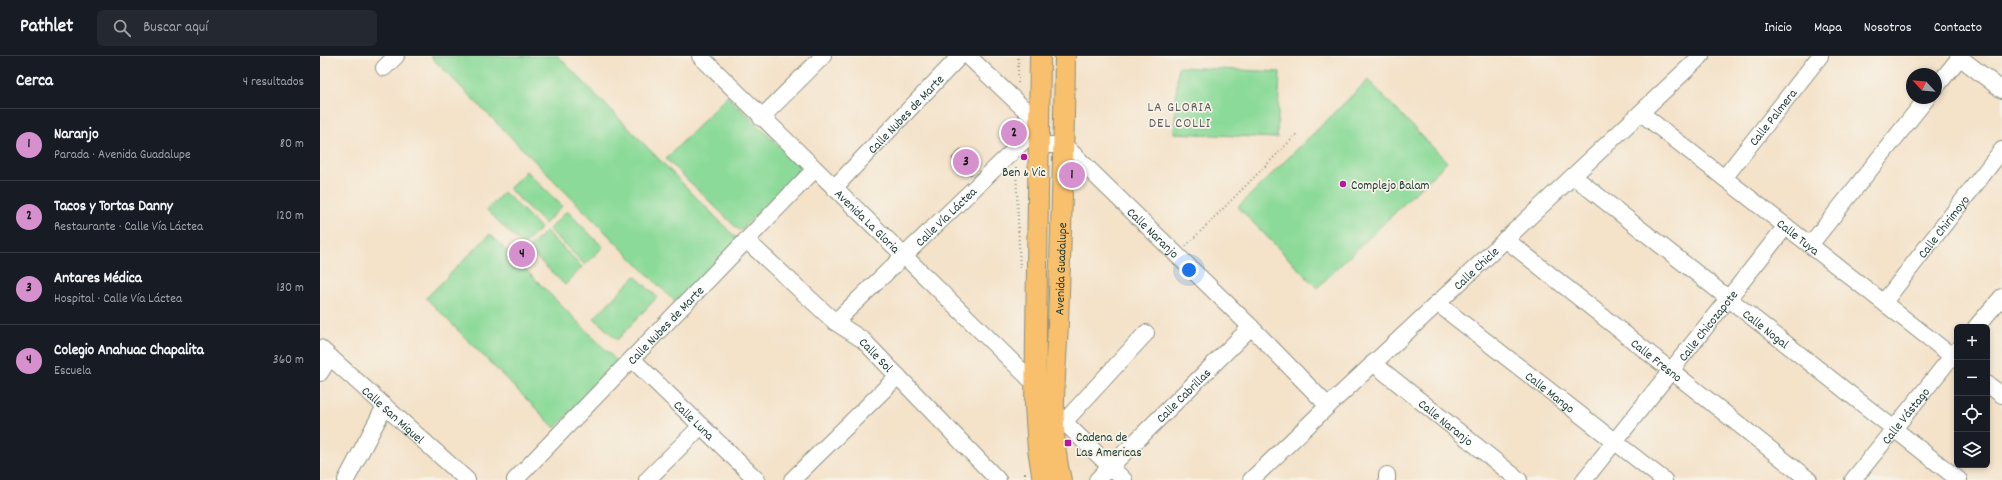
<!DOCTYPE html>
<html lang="es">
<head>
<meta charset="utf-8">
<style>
  :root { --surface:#171b24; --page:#242831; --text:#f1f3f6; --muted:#9ea1a6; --line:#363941; --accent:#d690ce }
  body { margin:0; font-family:Dekko,sans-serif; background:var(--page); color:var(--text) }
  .controls { position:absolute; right:12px; bottom:12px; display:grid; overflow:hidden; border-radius:6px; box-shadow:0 2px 6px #0003 }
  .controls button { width:36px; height:36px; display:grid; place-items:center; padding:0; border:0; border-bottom:1px solid var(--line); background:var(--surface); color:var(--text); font:20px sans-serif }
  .compass { position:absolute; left:1586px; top:12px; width:36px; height:36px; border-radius:50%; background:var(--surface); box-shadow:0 2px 6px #0003; rotate:296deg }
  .you { position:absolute; left:869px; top:214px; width:14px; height:14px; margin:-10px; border:3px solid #fff; border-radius:50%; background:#1a73e8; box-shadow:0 0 0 6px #1a73e833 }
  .badge { display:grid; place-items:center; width:26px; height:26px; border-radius:50%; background:var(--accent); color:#111; font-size:13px; font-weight:700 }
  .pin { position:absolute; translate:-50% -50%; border:2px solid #fff; box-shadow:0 1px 4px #0006 }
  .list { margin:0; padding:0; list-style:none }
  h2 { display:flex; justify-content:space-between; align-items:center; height:52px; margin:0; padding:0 16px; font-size:17px }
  h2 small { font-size:13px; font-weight:400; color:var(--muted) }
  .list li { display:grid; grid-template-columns:26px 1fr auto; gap:12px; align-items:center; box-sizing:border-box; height:72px; padding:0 16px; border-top:1px solid var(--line) }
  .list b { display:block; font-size:15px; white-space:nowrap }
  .list p { margin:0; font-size:13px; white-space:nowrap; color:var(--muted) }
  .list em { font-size:13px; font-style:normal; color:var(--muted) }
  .icon { flex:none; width:22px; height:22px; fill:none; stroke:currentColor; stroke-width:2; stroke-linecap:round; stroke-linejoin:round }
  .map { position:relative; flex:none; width:1682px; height:424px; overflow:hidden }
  header { display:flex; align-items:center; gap:24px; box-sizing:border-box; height:56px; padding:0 20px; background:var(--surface); border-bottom:1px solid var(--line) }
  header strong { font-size:19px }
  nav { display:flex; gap:22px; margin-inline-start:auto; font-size:14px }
  .search { width:280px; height:36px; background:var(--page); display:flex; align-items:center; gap:10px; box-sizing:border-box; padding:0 14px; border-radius:6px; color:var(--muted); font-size:15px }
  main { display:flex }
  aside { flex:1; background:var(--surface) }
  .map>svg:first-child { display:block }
  .green { fill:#8bda99; stroke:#558c66 }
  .building { fill:#e391af }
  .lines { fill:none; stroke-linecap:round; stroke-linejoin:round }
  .minor-casing { stroke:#8a907e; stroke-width:18 }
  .major-casing { stroke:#8a907e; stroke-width:22 }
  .path { stroke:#8a907e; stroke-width:2; stroke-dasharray:1 3; stroke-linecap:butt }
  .minor { stroke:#fff; stroke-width:16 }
  .major { stroke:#f8bf6c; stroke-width:20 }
  .poi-dot { fill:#b5179e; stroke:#f7f3e8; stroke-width:1.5 }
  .labels { text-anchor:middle; stroke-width:3.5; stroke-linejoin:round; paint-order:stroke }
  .street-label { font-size:13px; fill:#1f3d34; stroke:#f7f3e8 }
  .poi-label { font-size:13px; fill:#1f3d34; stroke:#f7f3e8; text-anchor:start }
  .neighbourhood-label { font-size:14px; letter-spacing:1px; fill:#645a5f; stroke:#f7f3e8 }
</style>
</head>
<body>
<header>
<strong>Pathlet</strong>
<div class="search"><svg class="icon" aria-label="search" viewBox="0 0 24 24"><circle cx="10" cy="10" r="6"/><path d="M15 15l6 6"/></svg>Buscar aquí</div>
<nav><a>Inicio</a><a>Mapa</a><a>Nosotros</a><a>Contacto</a></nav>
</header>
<main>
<aside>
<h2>Cerca<small>4 resultados</small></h2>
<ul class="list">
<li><span class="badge">1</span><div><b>Naranjo</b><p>Parada · Avenida Guadalupe</p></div><em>80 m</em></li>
<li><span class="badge">2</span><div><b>Tacos y Tortas Danny</b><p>Restaurante · Calle Vía Láctea</p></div><em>120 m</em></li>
<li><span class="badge">3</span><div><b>Antares Médica</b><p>Hospital · Calle Vía Láctea</p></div><em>130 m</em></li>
<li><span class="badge">4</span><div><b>Colegio Anahuac Chapalita</b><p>Escuela</p></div><em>360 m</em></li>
</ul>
</aside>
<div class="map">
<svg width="1682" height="424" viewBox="0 0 1682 424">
  <rect width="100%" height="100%" fill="#f7f3e8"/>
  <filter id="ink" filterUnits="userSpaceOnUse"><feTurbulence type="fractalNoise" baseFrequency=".025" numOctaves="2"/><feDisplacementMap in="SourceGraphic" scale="8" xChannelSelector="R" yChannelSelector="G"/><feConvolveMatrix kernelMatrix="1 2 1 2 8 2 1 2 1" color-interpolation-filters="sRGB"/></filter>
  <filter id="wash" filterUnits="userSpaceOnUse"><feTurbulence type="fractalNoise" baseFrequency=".012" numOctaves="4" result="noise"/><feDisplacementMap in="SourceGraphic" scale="16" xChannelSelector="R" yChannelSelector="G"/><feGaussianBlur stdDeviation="0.9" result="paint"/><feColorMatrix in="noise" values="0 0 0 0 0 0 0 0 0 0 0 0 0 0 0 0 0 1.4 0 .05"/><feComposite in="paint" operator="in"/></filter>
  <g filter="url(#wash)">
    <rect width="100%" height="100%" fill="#f4e2c9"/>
    <path class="green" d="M110,0H238L418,184L356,247Z
      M858,11L960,16L957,82L854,77Z
      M1048,24L1127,106L997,232L918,151Z
      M407,40L482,112L420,175L346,103Z
      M206,115L242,150L225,168L189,133Z
      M184,136L221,172L203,190L167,154Z
      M247,155L283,191L265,209L229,173Z
      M226,175L262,211L245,229L208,193Z
      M170,178L299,307L235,372L106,242Z
      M315,220L337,241L297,284L274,262Z"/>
    <g id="blocks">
      <path class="building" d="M641,93L659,109L651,119L632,102Z"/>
    </g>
  </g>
  <g filter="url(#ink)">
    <use href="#blocks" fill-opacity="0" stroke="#8a907e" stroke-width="1"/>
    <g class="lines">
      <defs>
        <g id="minor">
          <path id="s1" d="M380,0L716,329"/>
          <path d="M648,0L719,67"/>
          <path d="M1638,0L1682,34"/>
          <path d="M64,12L76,0"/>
          <path d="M1616,31L1641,0"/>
          <path id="s2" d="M1321,57L1637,304"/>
          <path d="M441,62L503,0"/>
          <path id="s3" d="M719,89H744L931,271L1008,350"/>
          <path id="s4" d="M1253,120L1639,424"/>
          <path id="s5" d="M1404,122L1500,0"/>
          <path id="s6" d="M514,132L640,0"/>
          <path id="s7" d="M1185,183L1489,424"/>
          <path id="s8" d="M426,184L515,266L543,284L678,424"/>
          <path d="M1490,189L1607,42"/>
          <path id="s9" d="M1564,246L1682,94"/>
          <path id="s10" d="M1117,247L1344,424"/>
          <path id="s11" d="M515,266L719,70"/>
          <path d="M1656,271L1682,241"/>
          <path id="s12" d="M0,292L147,424"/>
          <path id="s13" d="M312,303L437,424"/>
          <path id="s14" d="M1053,307L1199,424"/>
          <path d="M0,317L10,301"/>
          <path d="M1667,328L1682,339"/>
          <path d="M736,358L804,424"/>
          <path d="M745,365L826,277"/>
          <path d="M26,424L65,350"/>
          <path id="s15" d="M195,424L495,113"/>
          <path d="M327,424L381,370"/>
          <path d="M472,424L578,320"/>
          <path id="s16" d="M777,424L931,271"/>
          <path id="s17" d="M931,424L1008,350L1381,0"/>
          <path d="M1067,424V419"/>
          <path id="s18" d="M1264,424L1466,170"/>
          <path id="s19" d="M1533,424L1637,294"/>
        </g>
        <g id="major">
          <path d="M720,0L715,350L718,393L723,424"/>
          <path id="s20" d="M741,424C728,374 736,318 738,267C741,178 744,89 745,0"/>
        </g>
      </defs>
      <use href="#minor" class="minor-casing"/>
      <use href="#major" class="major-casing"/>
      <path class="path" d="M698,27V0
        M696,111L700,215
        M866,190L977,78
        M705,417V424"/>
      <use href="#minor" class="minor"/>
      <use href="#major" class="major"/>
    </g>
  </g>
  <g class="poi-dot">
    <circle cx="704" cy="101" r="4"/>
    <circle cx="1023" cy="128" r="4"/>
    <rect x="744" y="383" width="8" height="8" rx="2"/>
  </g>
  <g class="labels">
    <g class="street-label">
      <text dy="5" stroke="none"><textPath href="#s6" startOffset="103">Calle Nubes de Marte</textPath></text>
      <text dy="5" stroke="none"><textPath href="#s5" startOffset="78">Calle Palmera</textPath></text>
      <text dy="5" stroke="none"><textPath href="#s11" startOffset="153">Calle Vía Láctea</textPath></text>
      <text dy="5" stroke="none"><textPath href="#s1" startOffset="235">Avenida La Gloria</textPath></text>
      <text dy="5" stroke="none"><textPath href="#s9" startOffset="96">Calle Chirimoyo</textPath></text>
      <text dy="5" stroke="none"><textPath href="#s3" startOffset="150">Calle Naranjo</textPath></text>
      <text dy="5" stroke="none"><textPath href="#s2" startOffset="200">Calle Tuya</textPath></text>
      <text dy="5" stroke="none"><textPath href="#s17" startOffset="309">Calle Chicle</textPath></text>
      <text dy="5" stroke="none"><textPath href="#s20" startOffset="212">Avenida Guadalupe</textPath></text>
      <text dy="5" stroke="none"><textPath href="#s15" startOffset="216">Calle Nubes de Marte</textPath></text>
      <text dy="5" stroke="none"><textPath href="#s18" startOffset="198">Calle Chicozapote</textPath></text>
      <text dy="5" stroke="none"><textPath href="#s4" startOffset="246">Calle Nogal</textPath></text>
      <text dy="5" stroke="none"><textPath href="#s8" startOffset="174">Calle Sol</textPath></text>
      <text dy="5" stroke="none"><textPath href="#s7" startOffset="194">Calle Fresno</textPath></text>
      <text dy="5" stroke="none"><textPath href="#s10" startOffset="144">Calle Mango</textPath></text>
      <text dy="5" stroke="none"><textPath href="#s16" startOffset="121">Calle Cabrillas</textPath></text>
      <text dy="5" stroke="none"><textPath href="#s12" startOffset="99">Calle San Miguel</textPath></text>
      <text dy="5" stroke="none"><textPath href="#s19" startOffset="83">Calle Vástago</textPath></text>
      <text dy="5" stroke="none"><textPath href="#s13" startOffset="87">Calle Luna</textPath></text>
      <text dy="5" stroke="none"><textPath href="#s14" startOffset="94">Calle Naranjo</textPath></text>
    </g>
    <g class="poi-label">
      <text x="704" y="120" text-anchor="middle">Ben &amp; Vic</text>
      <text x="1031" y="133">Complejo Balam</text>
      <text x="756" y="385">Cadena de<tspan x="756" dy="15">Las Americas</tspan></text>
    </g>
    <g class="neighbourhood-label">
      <text x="860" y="55">LA GLORIA<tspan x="860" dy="16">DEL COLLI</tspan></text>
    </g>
  </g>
</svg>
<div class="controls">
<button>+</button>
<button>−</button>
<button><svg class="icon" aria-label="locate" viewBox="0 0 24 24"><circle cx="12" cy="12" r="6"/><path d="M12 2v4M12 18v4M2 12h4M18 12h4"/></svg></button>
<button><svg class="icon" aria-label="layers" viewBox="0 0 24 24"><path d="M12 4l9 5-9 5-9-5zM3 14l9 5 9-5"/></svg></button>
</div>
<svg class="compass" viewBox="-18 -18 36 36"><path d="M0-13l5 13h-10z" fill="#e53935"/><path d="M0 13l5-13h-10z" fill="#9ea1a6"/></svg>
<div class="you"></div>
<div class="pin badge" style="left:752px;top:119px">1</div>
<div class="pin badge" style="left:694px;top:77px">2</div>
<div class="pin badge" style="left:646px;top:106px">3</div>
<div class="pin badge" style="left:202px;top:198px">4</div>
</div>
</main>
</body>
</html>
